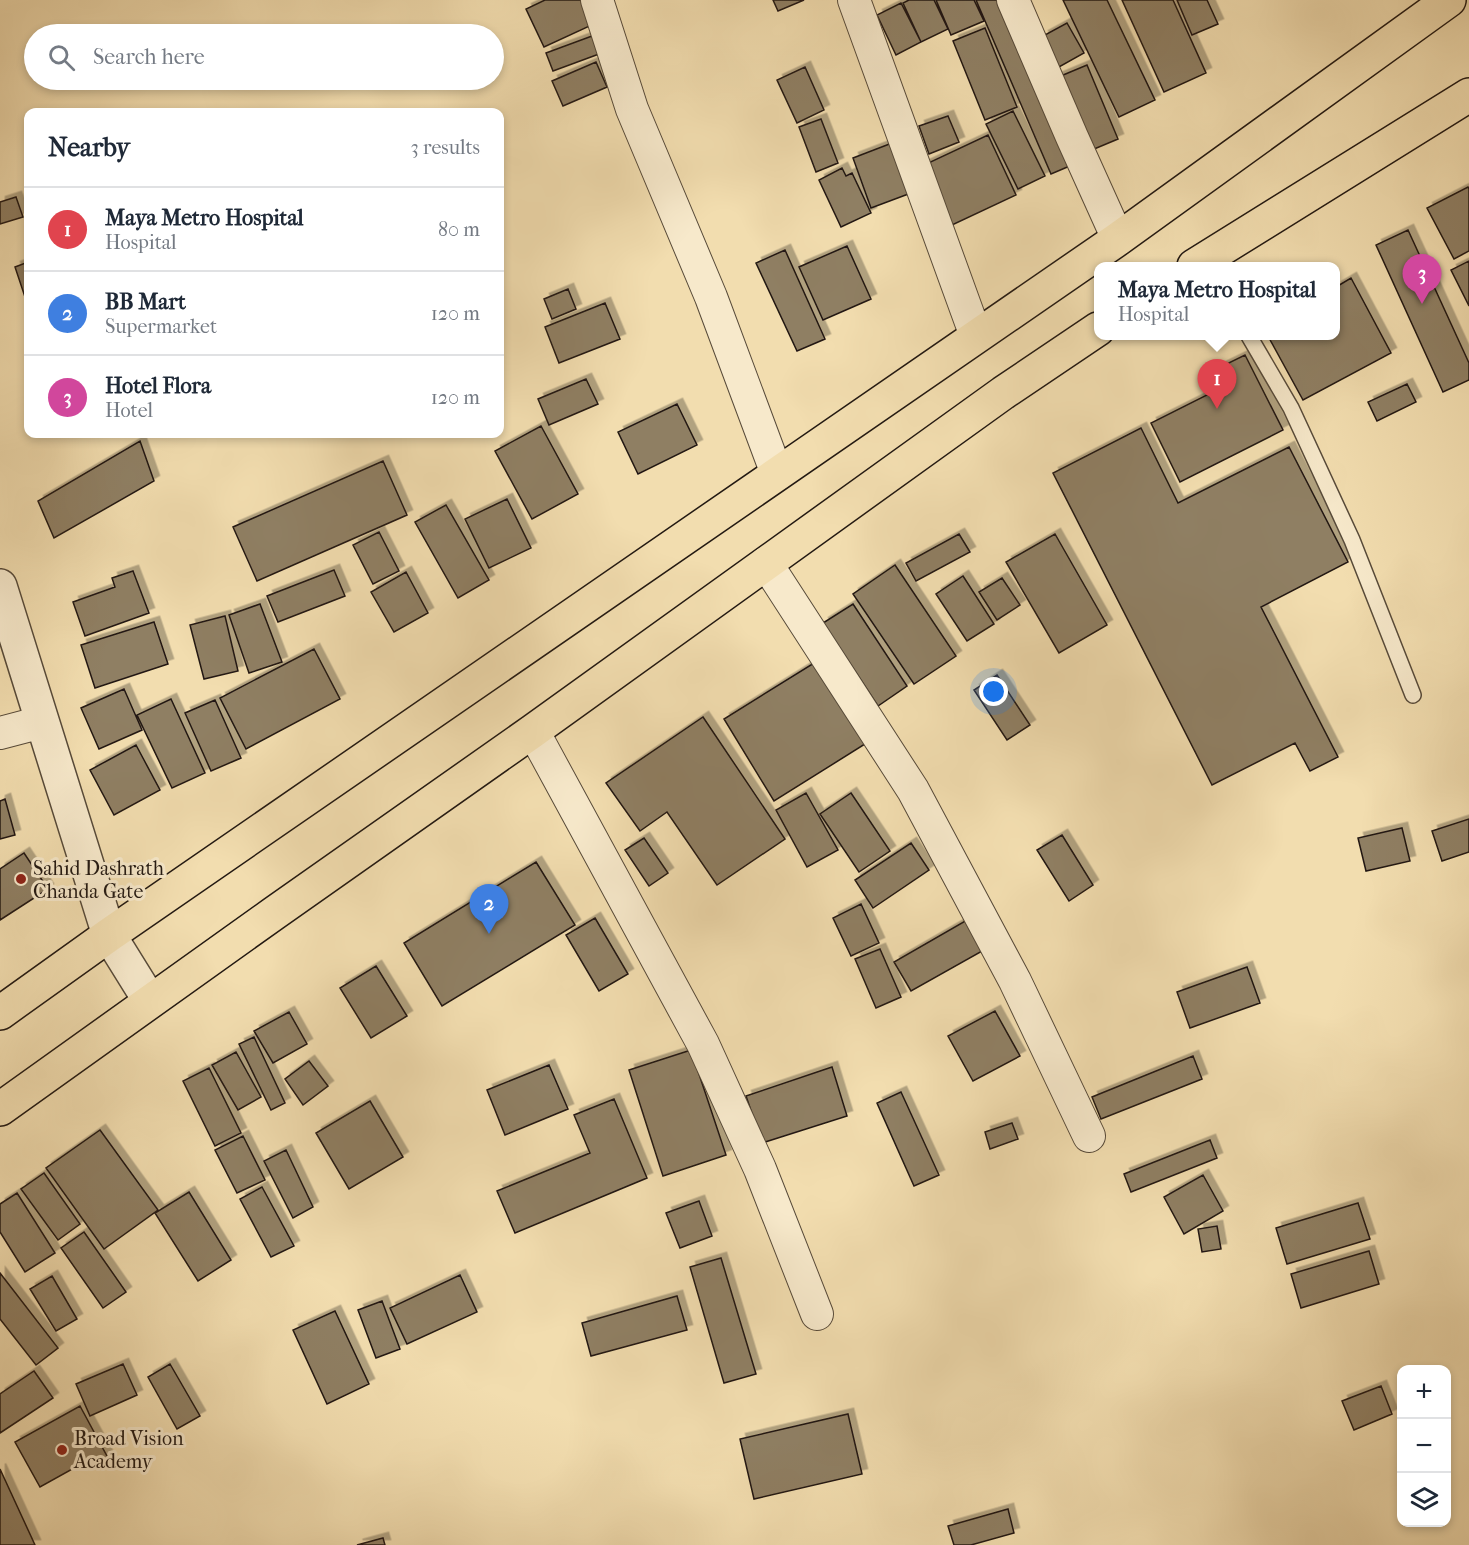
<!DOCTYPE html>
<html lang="en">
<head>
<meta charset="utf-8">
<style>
  :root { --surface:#fff; --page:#f6f6f7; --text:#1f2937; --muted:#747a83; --line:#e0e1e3; --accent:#d93025 }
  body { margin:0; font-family:"IM FELL French Canon",serif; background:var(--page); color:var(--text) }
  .controls { position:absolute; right:18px; bottom:18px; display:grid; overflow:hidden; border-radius:12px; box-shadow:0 3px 9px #0003 }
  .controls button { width:54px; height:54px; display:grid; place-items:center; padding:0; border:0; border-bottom:2px solid var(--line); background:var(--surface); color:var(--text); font:30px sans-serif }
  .you { position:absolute; left:994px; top:692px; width:21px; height:21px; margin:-15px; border:4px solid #fff; border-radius:50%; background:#1a73e8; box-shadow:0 0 0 9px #1a73e833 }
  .badge { display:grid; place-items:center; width:39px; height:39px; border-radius:50%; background:var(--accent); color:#fff; font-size:20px; font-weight:700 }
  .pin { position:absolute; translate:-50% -50px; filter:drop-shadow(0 2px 3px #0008) }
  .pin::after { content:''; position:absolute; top:32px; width:21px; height:18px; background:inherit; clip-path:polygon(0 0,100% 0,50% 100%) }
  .popup { position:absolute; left:1094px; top:262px; width:246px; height:78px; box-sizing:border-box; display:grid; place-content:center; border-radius:12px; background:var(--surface); filter:drop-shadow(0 2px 4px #0005); font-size:20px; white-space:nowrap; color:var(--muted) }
  .popup b { font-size:22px; color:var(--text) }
  .popup::after { content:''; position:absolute; left:50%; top:100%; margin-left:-12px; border:12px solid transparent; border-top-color:var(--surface) }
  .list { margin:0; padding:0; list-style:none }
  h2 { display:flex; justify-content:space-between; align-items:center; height:78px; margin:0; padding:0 24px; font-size:26px }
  h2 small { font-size:20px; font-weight:400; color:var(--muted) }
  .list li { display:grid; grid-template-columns:39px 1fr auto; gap:18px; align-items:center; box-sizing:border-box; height:84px; padding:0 24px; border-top:2px solid var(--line) }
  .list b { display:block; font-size:22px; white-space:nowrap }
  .list p { margin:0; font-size:20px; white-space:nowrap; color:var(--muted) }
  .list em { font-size:20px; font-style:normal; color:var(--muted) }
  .icon { flex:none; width:33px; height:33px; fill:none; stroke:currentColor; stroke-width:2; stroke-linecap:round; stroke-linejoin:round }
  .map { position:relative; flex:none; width:1469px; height:1545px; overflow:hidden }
  .search { position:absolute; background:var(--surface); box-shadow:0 3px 9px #0003; left:24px; top:24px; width:480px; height:66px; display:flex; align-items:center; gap:15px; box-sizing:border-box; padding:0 21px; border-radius:33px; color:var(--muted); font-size:22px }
  .panel { position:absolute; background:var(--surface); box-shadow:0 3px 9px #0003; left:24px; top:108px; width:480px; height:330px; border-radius:12px }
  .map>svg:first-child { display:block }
  .building { fill:#8f7f64; stroke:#231912; stroke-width:1.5; filter:url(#shadow) }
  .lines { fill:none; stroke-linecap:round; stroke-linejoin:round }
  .service-casing { stroke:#574a39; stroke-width:18 }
  .minor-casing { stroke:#574a39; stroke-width:34 }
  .tertiary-casing { stroke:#574a39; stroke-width:36 }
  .trunk-casing { stroke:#231912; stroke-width:36 }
  .service { stroke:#f7e9cb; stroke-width:15 }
  .minor { stroke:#f7e9cb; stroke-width:32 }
  .tertiary { stroke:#f7e9cb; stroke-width:33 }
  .trunk { stroke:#f2ddaf; stroke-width:33 }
  .poi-dot { fill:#8f2418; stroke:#f7e9cb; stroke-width:2 }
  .labels { text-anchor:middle; stroke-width:6; stroke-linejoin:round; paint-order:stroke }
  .poi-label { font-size:20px; fill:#231912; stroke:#f7e9cb; text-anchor:start }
</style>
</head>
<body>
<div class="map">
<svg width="1469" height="1545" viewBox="0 0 1469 1545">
  <defs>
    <filter id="shadow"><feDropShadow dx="5.5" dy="-5.5" stdDeviation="0" flood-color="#0004"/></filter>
  </defs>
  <rect width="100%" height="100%" fill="#f2ddaf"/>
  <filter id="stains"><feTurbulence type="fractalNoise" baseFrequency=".00333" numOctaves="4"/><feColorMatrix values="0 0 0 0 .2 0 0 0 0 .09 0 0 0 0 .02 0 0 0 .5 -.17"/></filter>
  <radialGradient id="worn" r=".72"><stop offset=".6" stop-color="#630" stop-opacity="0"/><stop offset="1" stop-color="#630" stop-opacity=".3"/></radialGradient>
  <path class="building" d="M545,0H583L594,24L544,47L526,9Z
    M773,0H804L778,11Z
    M909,0H934L948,29L921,42L903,3Z
    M936,0H974L984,21L951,35Z
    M976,0H1001L1072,165L1051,174Z
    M1063,0H1107L1155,100L1119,117Z
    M1122,0H1173L1206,73L1164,92Z
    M1177,0H1207L1218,24L1192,35Z
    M901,3L921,42L896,55L877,15Z
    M1067,23L1084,53L1059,67L1043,36Z
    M985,28L1017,107L985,120L953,41Z
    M592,36L599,54L553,71L546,53Z
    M596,62L607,87L563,106L552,81Z
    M1087,65L1118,139L1087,152L1056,78Z
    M805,67L824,110L797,123L777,80Z
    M1013,111L1045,176L1018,189L986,124Z
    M948,116L959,142L929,154L919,126Z
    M821,119L838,163L816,172L799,127Z
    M988,135L1016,195L952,225L924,165Z
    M892,143L911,193L871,208L853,158Z
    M842,168L846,176L852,173L871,213L841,227L819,180Z
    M1468,187L1469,189V251L1454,259L1427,208Z
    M16,197L23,217L0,224V202Z
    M1408,230L1469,363V380L1443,392L1376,245Z
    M847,246L871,299L823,320L799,267Z
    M785,250L825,339L797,351L756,263Z
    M1469,261V306L1451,270Z
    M28,262V299L26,300L15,267Z
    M1351,278L1391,353L1303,400L1268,336H1336V287Z
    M568,289L576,309L552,319L544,299Z
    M605,303L620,339L559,363L545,327Z
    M1245,355L1283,430L1180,482L1151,423L1211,393L1202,376Z
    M586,379L598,404L549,425L538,399Z
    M1407,384L1416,402L1377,421L1368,402Z
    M677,404L697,445L638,474L618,432Z
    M541,426L578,494L532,519L495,451Z
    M1141,428L1178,503L1289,447L1348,562L1261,607L1338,757L1310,771L1295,743L1212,785L1053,473Z
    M140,441L154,481L54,538L38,501Z
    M383,461L407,515L257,581L233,527Z
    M507,499L531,548L489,568L465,519Z
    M446,505L489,580L458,598L415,522Z
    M379,532L399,571L373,584L353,545Z
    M959,534L970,552L916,581L906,563Z
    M1055,534L1107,625L1059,653L1006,562Z
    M895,565L956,656L914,684L853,594Z
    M334,570L345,596L278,622L267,596Z
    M133,571L149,613L85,636L73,602L115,587L112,578Z
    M406,572L428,613L394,632L371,592Z
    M963,576L994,624L967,641L936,594Z
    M1002,578L1020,605L997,620L979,592Z
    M260,604L282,662L249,673L229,615Z
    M853,604L907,686L878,706L823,623Z
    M225,616L238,671L204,679L190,625Z
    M154,622L168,664L95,688L81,645Z
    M314,649L340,699L246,749L220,698Z
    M814,663L865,744L774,801L724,719Z
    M997,675L1030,725L1007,740L974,690Z
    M124,689L142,730L99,749L81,708Z
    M171,699L205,773L172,788L137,715Z
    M215,700L241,758L211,771L185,713Z
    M703,717L785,839L717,885L667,812L640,831L606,783Z
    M136,745L160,790L114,815L90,770Z
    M806,793L838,850L807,867L776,810Z
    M851,793L890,851L859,872L820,814Z
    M5,799L15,835L0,839V801Z
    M1469,819V852L1442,861L1432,831Z
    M1402,828L1410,861L1366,871L1358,838Z
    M1062,835L1093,885L1069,901L1037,850Z
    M644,838L668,873L649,886L625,850Z
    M911,843L929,870L873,908L855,880Z
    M24,853L48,889L0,920V869Z
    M536,862L575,925L442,1006L404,943Z
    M861,904L879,943L851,956L833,918Z
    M595,918L628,974L599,991L566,935Z
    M967,920L984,950L911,991L894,962Z
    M880,949L901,997L876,1008L855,959Z
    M376,966L407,1016L371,1038L340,988Z
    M1247,967L1260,1003L1190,1028L1177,992Z
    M995,1011L1020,1056L973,1081L948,1036Z
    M289,1012L307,1044L273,1063L254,1031Z
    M254,1037L285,1103L271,1110L239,1044Z
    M691,1050L726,1155L663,1176L629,1070Z
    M236,1052L261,1097L238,1110L212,1065Z
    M1193,1056L1202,1079L1101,1119L1092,1097Z
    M309,1061L328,1086L303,1105L285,1079Z
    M549,1065L568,1109L505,1135L487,1090Z
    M832,1067L847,1116L762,1143L746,1096Z
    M209,1068L241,1133L215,1146L183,1081Z
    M901,1092L939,1175L914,1186L877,1103Z
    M614,1099L647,1178L515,1233L497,1191L590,1153L574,1115Z
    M370,1101L403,1157L349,1189L316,1133Z
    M1012,1123L1018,1139L990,1149L985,1132Z
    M100,1130L158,1210L104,1249L46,1168Z
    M243,1136L265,1180L237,1193L215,1150Z
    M1210,1140L1217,1158L1131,1192L1124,1174Z
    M286,1150L313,1207L293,1218L264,1161Z
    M44,1173L80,1224L58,1240L21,1189Z
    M1203,1175L1223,1211L1184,1234L1164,1197Z
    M262,1187L294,1246L271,1257L240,1199Z
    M189,1192L231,1260L198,1281L155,1213Z
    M17,1193L55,1253L25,1272L0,1232V1204Z
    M699,1201L712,1236L680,1248L666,1213Z
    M1358,1203L1370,1239L1287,1264L1276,1228Z
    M1217,1226L1221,1249L1202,1252L1198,1229Z
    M84,1232L126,1292L103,1308L61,1248Z
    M1369,1251L1379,1284L1301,1308L1291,1274Z
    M721,1258L756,1374L724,1383L690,1267Z
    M0,1273L58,1348L36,1365L0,1319Z
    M460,1275L477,1312L407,1344L390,1308Z
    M52,1276L77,1319L56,1331L30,1289Z
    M677,1296L687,1330L591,1356L582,1323Z
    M382,1301L400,1349L376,1358L358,1310Z
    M335,1311L369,1384L327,1404L293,1330Z
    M123,1364L137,1395L90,1416L76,1384Z
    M170,1364L200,1416L177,1429L148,1377Z
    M34,1371L53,1398L0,1433V1394Z
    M1381,1386L1392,1414L1354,1430L1342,1401Z
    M80,1406L108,1458L87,1469L83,1463L40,1487L15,1442Z
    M848,1414L862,1474L754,1499L740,1439Z
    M0,1469L35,1545H0Z
    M1008,1509L1014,1533L971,1545H954L948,1526Z
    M383,1538L385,1545H357Z"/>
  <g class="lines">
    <defs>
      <path id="service" d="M1249,336L1291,408L1352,540L1413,695"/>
      <path id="minor" d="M597,0L632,109L711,297L777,474
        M854,0L976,336
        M1013,0L1072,137L1118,239
        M766,563L913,790L1015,981L1089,1136
        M533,731L703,1044L760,1169L817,1314
        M0,733L42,722"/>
      <path id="tertiary" d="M0,586L109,935L150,1001"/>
      <path id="trunk" d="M1194,266L1469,95
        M0,1013L109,935L1118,239L1449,0
        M0,1109L273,914L533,731L1003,393L1098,329"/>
    </defs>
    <use href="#service" class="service-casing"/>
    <use href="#minor" class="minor-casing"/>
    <use href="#tertiary" class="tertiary-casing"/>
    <use href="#trunk" class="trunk-casing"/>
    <use href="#service" class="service"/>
    <use href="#minor" class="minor"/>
    <use href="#tertiary" class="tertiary"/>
    <use href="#trunk" class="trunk"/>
  </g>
  <g class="poi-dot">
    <circle cx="21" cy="879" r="6"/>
    <circle cx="62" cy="1450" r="6"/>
  </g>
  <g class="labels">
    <g class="poi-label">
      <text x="33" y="875">Sahid Dashrath<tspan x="33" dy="23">Chanda Gate</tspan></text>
      <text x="74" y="1445">Broad Vision<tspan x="74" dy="23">Academy</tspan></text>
    </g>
  </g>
  <rect width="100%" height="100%" filter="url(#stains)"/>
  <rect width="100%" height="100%" fill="url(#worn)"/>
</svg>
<div class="controls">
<button>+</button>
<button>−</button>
<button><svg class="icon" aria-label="layers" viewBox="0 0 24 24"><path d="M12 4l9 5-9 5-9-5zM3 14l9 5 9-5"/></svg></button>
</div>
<div class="you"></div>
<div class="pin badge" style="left:1217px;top:409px;background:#e0444e">1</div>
<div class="popup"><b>Maya Metro Hospital</b>Hospital</div>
<div class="pin badge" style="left:489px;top:934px;background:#3f7fe0">2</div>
<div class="pin badge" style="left:1422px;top:304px;background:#d1479c">3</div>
<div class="search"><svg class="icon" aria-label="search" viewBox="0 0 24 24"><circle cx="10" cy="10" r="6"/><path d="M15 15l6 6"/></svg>Search here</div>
<section class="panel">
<h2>Nearby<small>3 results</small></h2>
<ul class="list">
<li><span class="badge" style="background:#e0444e">1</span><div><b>Maya Metro Hospital</b><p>Hospital</p></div><em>80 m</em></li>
<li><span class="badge" style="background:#3f7fe0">2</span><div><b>BB Mart</b><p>Supermarket</p></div><em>120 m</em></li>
<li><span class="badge" style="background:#d1479c">3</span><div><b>Hotel Flora</b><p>Hotel</p></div><em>120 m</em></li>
</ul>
</section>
</div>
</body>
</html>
